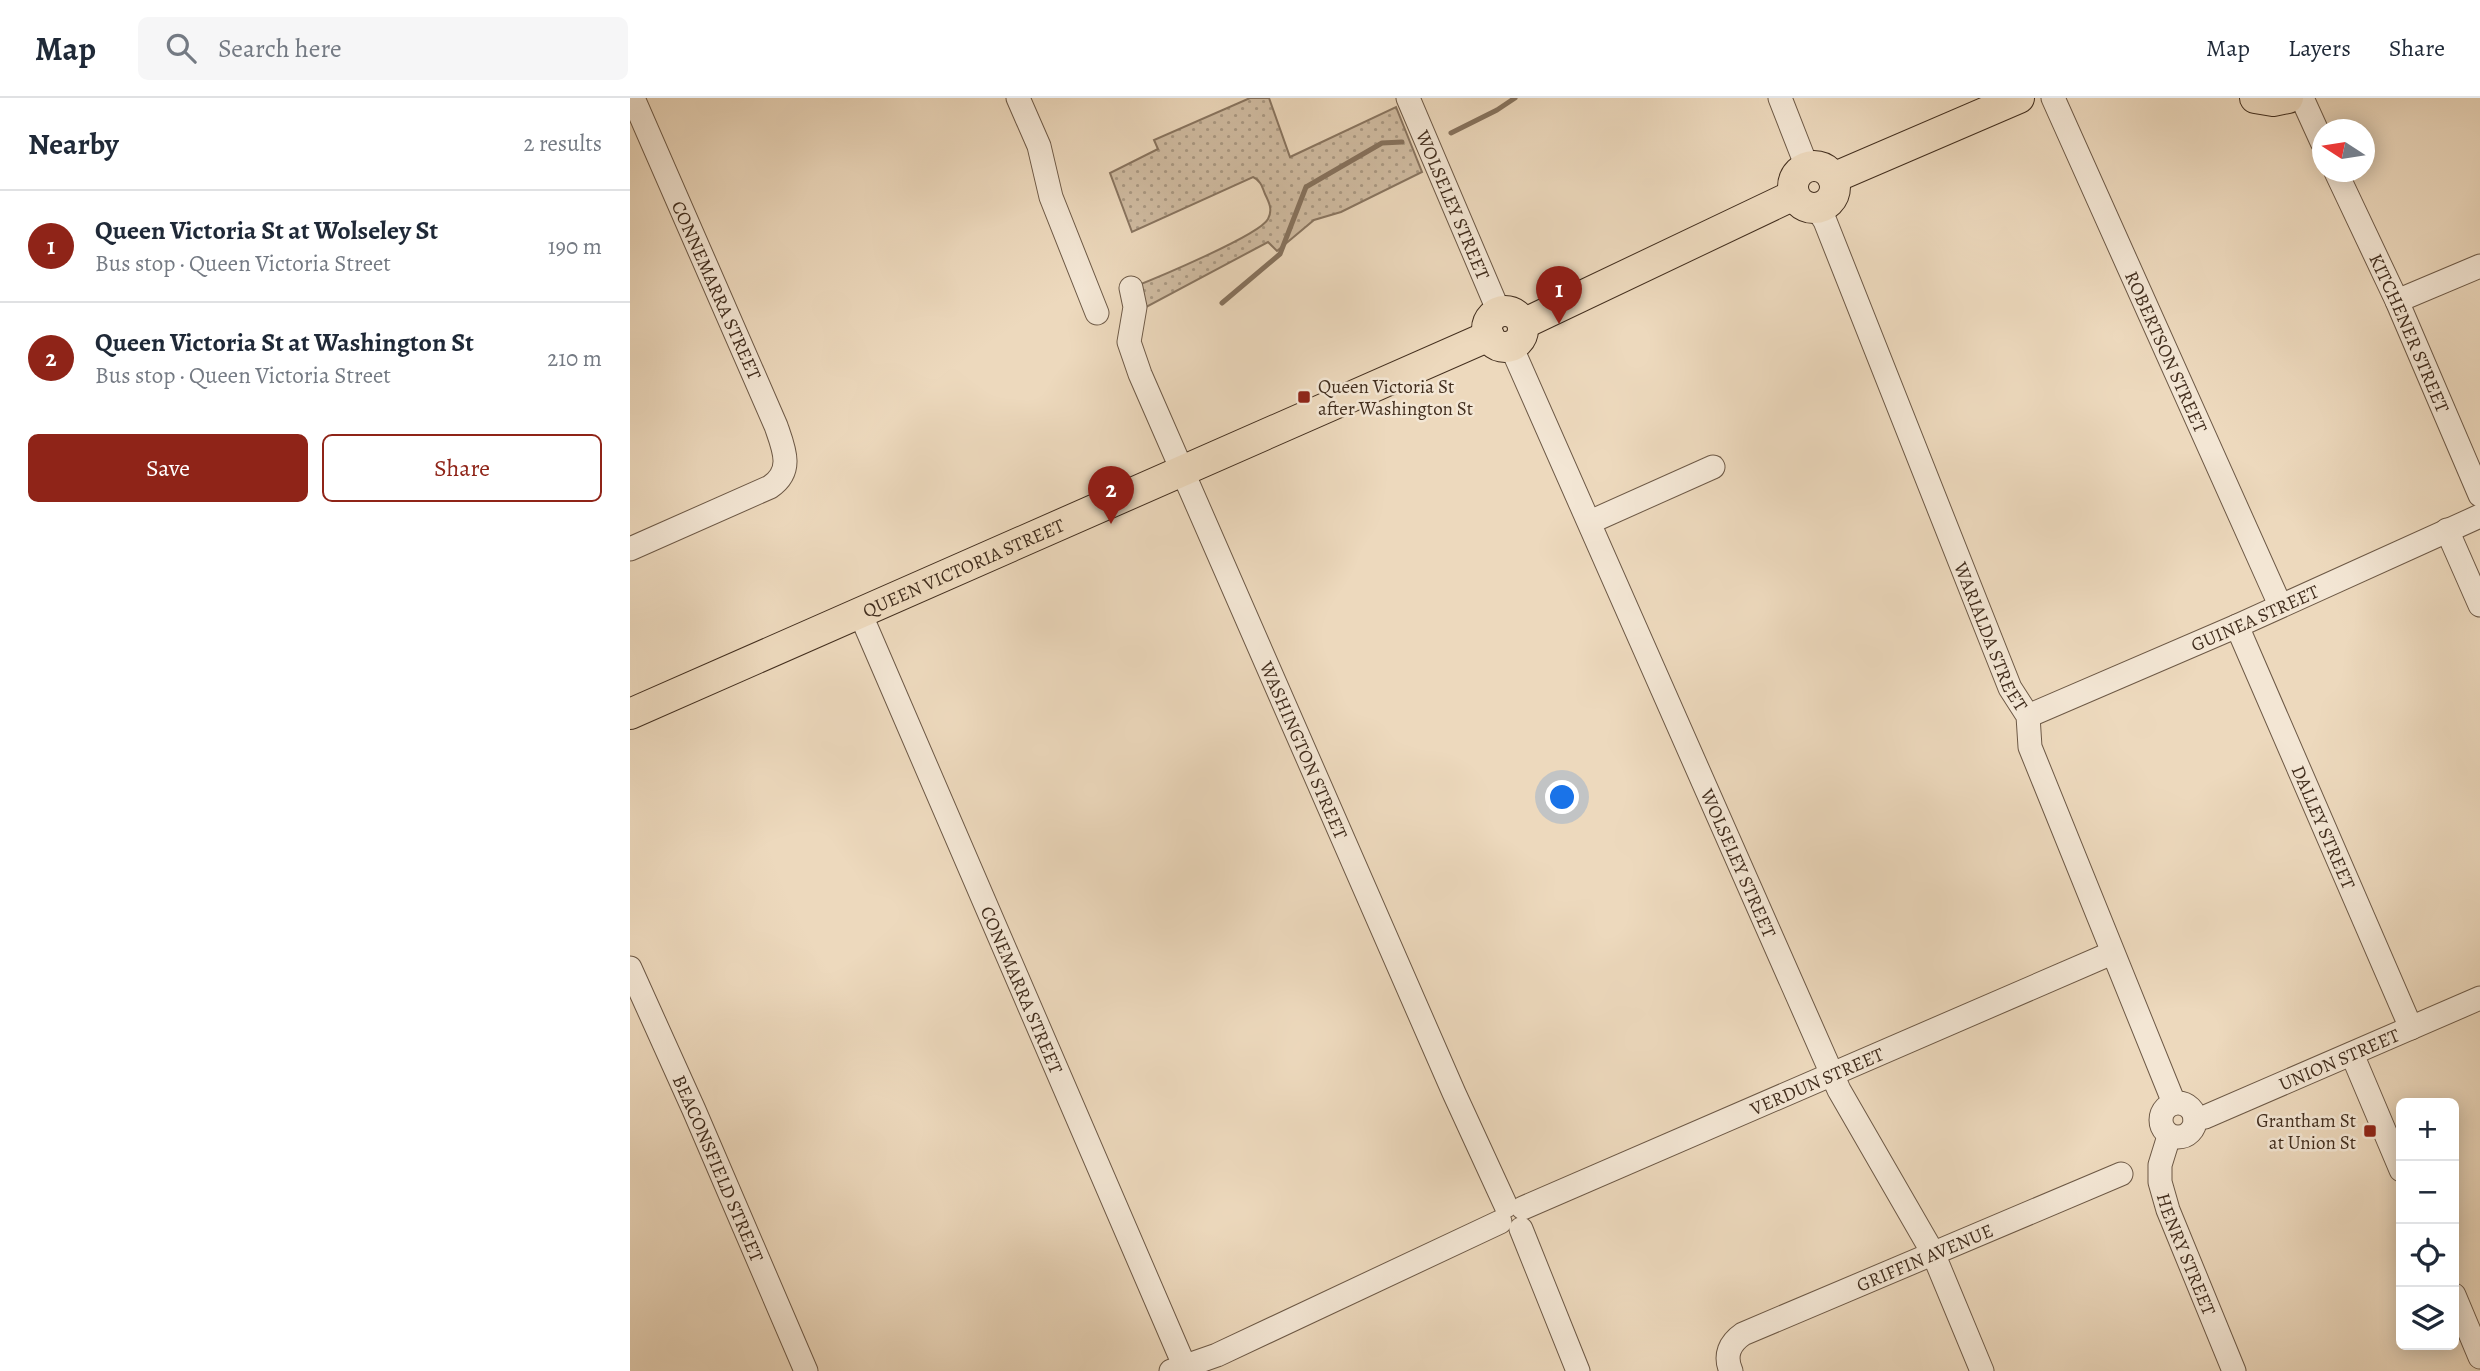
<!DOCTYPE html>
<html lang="en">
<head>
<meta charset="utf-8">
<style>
  :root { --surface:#fff; --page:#f6f6f7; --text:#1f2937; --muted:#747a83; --line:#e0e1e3; --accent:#8f2418 }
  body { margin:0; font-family:Alegreya,serif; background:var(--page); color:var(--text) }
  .controls { position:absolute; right:21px; bottom:21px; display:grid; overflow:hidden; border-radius:10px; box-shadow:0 4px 18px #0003 }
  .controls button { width:63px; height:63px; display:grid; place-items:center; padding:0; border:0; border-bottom:2px solid var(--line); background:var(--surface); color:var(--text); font:35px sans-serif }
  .compass { position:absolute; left:1682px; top:21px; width:63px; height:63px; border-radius:50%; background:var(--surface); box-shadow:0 4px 18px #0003; rotate:282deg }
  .you { position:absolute; left:933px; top:700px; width:24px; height:24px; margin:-18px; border:5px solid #fff; border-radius:50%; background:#1a73e8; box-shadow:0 0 0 10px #1a73e833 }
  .badge { display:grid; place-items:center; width:46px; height:46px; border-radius:50%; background:var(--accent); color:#fff; font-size:23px; font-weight:700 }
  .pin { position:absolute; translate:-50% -58px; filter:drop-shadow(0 2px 4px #0008) }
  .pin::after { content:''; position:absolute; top:37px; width:24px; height:21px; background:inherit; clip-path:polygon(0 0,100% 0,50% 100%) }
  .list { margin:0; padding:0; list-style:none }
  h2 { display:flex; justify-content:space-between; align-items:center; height:91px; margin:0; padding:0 28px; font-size:30px }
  h2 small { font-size:23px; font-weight:400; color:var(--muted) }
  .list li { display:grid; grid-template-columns:46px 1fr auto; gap:21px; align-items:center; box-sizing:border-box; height:112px; padding:0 28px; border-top:2px solid var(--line) }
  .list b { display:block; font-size:26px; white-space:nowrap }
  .list p { margin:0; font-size:23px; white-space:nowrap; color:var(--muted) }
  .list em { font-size:23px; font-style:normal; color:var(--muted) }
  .actions { display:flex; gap:14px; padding:21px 28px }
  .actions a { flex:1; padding:16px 0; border:2px solid var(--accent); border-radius:10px; text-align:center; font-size:24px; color:var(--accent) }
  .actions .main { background:var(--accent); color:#fff }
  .icon { flex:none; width:38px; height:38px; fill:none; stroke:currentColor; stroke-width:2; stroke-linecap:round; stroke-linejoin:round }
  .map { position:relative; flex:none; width:1850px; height:1273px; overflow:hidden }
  header { display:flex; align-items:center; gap:42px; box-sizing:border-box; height:98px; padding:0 35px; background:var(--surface); border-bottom:2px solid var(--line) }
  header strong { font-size:33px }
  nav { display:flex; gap:38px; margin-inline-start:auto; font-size:24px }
  .search { width:490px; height:63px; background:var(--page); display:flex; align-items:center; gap:18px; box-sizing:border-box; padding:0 24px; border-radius:10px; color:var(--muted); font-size:26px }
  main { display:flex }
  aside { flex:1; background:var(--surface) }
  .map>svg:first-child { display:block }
  .park { fill:url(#park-dots); stroke:#897560; stroke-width:2 }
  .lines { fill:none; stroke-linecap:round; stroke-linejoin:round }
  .stream { stroke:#86725d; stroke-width:5 }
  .minor-casing { stroke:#6d5946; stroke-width:25 }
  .major-casing { stroke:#422e1e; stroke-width:32 }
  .minor { stroke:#f3e6d4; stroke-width:23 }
  .major { stroke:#edd9bd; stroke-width:30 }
  .poi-dot { fill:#8f2418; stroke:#f3e6d4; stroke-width:2.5 }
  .labels { text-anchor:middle; stroke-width:5; stroke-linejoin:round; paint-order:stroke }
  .street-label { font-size:19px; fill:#422e1e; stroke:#f3e6d4 }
  .poi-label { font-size:19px; fill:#422e1e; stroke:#f3e6d4; text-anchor:start }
</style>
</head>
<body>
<header>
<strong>Map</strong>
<div class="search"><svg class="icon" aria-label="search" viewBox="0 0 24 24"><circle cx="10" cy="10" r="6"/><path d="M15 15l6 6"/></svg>Search here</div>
<nav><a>Map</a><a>Layers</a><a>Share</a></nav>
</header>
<main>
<aside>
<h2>Nearby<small>2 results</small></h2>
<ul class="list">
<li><span class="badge">1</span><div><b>Queen Victoria St at Wolseley St</b><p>Bus stop · Queen Victoria Street</p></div><em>190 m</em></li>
<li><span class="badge">2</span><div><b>Queen Victoria St at Washington St</b><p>Bus stop · Queen Victoria Street</p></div><em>210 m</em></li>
</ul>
<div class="actions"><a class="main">Save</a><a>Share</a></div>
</aside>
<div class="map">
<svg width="1850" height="1273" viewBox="0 0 1850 1273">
  <defs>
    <pattern id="park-dots" width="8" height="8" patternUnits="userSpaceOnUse" patternTransform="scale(1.75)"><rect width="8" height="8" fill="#d0bca2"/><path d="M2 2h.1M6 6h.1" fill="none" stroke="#aa9983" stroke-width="1.8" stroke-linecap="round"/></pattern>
  </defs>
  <rect width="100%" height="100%" fill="#edd9bd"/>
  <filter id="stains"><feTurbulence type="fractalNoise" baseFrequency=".00286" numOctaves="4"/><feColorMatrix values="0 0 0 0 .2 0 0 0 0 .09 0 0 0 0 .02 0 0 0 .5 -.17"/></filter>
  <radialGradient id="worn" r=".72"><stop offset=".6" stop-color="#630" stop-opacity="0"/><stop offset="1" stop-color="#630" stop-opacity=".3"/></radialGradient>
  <path class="park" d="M620,0H639L660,59L766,9L792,74L711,114L684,122L647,153L638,144L505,215L501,190C524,181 630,137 638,121C643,112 639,104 635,96C632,88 630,82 623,79L502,134L480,75L528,51L524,42Z"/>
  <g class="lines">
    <path class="stream" d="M821,35L867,12L885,0
      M592,205L650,156L676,89L752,45L772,44"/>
    <defs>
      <g id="minor">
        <path d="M388,0L409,48L421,99L467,215"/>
        <path id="s1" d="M778,0L869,214"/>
        <path d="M1150,0L1177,69"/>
        <path id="s2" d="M1423,0L1650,507"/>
        <path d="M1672,0L1692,44"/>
        <path id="s3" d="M1706,74L1767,203L1850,397"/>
        <path id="s4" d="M1186,109L1195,123L1380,590L1398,618L1400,649L1544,1005"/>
        <path id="s5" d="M501,190L505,209L499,244L510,276L824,995L876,1108"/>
        <path d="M1767,203L1850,168"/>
        <path id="s6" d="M881,248L1209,992L1303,1155L1352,1273"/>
        <path d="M960,424L1083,369"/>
        <path d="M1817,432L1850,507"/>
        <path d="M0,451L140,389C164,373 154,351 146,328L3,0"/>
        <path id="s7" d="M230,515L554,1267"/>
        <path id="s8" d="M1607,528L1781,930"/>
        <path id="s9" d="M1398,618L1607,528L1850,418"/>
        <path id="s10" d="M0,870L64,1012L176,1273"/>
        <path d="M1722,956L1771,1072"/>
        <circle cx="1548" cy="1022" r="17"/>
        <path id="s11" d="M1565,1021L1575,1019L1850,900"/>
        <path id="s12" d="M1539,1038L1530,1067V1084L1538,1112L1604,1273"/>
        <path id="s13" d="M893,1110L1482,855"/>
        <path d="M891,1131L948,1273"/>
        <path d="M1824,1197L1850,1259"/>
        <path d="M541,1273L587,1257L870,1124"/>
        <path id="s14" d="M1101,1273C1094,1257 1100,1245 1113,1236L1491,1076"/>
      </g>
      <g id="major">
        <path d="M1625,0L1643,3L1658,0"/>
        <circle cx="1184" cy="89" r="21"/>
        <path d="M1203,80L1389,0"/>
        <circle cx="875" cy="231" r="18"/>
        <path d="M893,226L1164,97"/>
        <path id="s15" d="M0,616L859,238"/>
      </g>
    </defs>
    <use href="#minor" class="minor-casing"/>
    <use href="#major" class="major-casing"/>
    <use href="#minor" class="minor"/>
    <use href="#major" class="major"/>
  </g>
  <g class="poi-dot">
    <rect x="667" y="292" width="14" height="14" rx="3.5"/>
    <rect x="1733" y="1026" width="14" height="14" rx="3.5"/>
  </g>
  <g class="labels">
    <g class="street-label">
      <text dy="7" stroke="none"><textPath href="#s1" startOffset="116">WOLSELEY STREET</textPath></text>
      <text transform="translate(87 192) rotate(66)" y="7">CONNEMARRA STREET</text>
      <text dy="7" stroke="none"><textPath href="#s3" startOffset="177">KITCHENER STREET</textPath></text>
      <text dy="7" stroke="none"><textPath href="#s2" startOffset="278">ROBERTSON STREET</textPath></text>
      <text dy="7" stroke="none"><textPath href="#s15" startOffset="364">QUEEN VICTORIA STREET</textPath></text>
      <text dy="7" stroke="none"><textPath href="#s9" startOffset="247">GUINEA STREET</textPath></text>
      <text dy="7" stroke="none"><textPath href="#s4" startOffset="464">WARIALDA STREET</textPath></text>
      <text dy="7" stroke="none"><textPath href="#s5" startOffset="499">WASHINGTON STREET</textPath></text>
      <text dy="7" stroke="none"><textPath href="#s8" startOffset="219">DALLEY STREET</textPath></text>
      <text dy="7" stroke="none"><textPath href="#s6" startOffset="565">WOLSELEY STREET</textPath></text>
      <text dy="7" stroke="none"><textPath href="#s7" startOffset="410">CONEMARRA STREET</textPath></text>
      <text dy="7" stroke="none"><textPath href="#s11" startOffset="156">UNION STREET</textPath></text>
      <text dy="7" stroke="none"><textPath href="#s13" startOffset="320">VERDUN STREET</textPath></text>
      <text dy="7" stroke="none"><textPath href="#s10" startOffset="219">BEACONSFIELD STREET</textPath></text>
      <text dy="7" stroke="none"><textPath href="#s12" startOffset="124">HENRY STREET</textPath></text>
      <text dy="7" stroke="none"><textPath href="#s14" startOffset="240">GRIFFIN AVENUE</textPath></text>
    </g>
    <g class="poi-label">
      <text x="688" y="295">Queen Victoria St<tspan x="688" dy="22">after Washington St</tspan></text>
      <text x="1726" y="1029" text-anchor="end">Grantham St<tspan x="1726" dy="22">at Union St</tspan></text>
    </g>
  </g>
  <rect width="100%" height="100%" filter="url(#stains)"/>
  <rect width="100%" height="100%" fill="url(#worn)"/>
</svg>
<div class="controls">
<button>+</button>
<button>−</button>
<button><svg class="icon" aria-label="locate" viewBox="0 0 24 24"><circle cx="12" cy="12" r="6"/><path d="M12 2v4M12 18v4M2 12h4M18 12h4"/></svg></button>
<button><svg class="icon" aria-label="layers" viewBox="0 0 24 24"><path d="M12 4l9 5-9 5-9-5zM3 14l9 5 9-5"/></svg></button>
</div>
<svg class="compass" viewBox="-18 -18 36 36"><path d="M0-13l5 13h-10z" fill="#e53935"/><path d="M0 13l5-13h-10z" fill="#747a83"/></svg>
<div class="you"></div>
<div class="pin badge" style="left:929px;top:226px">1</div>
<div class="pin badge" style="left:481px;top:426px">2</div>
</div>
</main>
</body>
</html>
